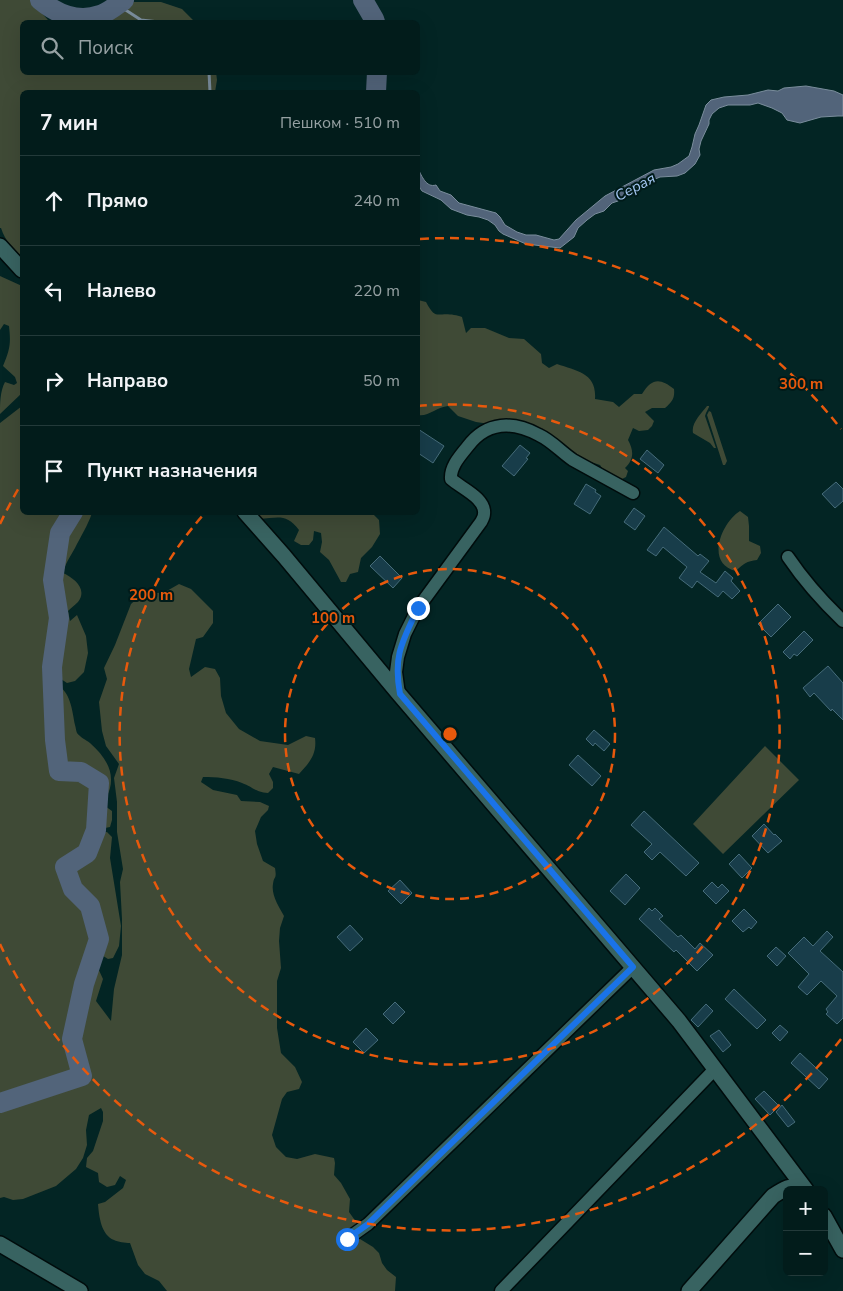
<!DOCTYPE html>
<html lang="ru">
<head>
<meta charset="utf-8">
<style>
  :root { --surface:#021c1b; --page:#102928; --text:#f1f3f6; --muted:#96a1a3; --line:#233a3a }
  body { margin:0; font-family:"Nunito Sans",sans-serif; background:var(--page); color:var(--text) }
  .controls { position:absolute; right:15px; bottom:15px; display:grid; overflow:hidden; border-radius:8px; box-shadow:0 5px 20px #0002 }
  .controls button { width:45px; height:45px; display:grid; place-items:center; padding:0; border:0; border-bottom:1px solid var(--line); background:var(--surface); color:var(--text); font:25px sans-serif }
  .stop { position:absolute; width:15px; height:15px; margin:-11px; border:4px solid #1a73e8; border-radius:50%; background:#fff }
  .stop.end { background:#1a73e8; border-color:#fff; box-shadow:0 1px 5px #0008 }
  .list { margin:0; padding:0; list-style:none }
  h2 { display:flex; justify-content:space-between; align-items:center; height:65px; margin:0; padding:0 20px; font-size:21px }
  h2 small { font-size:16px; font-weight:400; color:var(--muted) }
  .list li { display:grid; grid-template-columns:32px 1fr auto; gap:15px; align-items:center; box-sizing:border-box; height:90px; padding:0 20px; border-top:1px solid var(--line) }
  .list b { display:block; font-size:19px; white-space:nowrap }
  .list em { font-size:16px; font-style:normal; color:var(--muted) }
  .icon { flex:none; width:28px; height:28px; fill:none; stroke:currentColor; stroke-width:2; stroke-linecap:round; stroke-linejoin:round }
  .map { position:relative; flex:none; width:843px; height:1291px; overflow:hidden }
  .search { position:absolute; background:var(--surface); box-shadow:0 5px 20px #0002; left:20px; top:20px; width:400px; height:55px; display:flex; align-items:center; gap:12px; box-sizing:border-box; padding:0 18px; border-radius:8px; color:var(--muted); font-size:19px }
  .panel { position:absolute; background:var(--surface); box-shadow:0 5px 20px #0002; left:20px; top:90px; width:400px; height:425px; border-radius:8px }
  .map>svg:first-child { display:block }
  .green { fill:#3f4a36 }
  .water { fill:#52647a; stroke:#7a8d9c }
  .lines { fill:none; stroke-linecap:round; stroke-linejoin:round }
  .stream { stroke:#7a8d9c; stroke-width:3 }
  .river { stroke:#52647a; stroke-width:20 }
  .building { fill:#183d4a; stroke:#466c7a }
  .street-casing { stroke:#000c0c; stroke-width:15 }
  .secondary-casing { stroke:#000c0c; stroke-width:18 }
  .street { stroke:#386361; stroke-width:12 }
  .secondary { stroke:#386361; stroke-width:15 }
  .route { stroke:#1a73e8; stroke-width:6 }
  .ring { fill:none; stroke:#e8590c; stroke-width:2.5; stroke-dasharray:9 6 }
  .labels { text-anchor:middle; stroke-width:4; stroke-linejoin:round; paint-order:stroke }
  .water-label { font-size:15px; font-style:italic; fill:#a4c7f3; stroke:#001b1a }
  .centre { fill:#e8590c; stroke:#001b1a; stroke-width:2.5 }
  .ring-label { font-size:15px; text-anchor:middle; font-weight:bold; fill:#e8590c; stroke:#001b1a; stroke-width:4; stroke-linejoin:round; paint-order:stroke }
</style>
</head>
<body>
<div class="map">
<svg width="843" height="1291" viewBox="0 0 843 1291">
  <rect width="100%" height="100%" fill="#032524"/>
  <path class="green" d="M0,0H30L48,20L52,22H22V72H216L217,80L215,92H22V257C12,246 6,243 1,228H0Z
    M134,2H161L182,9L195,22H103L114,14Z
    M0,276L22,286V393L0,414C0,404 0,391 5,382L14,385L17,383L15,377L3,366C10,349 11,344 9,326L4,324L0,330Z
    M418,300L426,302C436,321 437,312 454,315C457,315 459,316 462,317L466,333L471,328H485L509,338L524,339L541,354L542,363L549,368L557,364C577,371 597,373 595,399L613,402L619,407L634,394H642C652,378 660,378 674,389C675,398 672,402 665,408H652L645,412L654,421L652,426L648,430L639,431L633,428L628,440C634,451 634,459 625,468L628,471L626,477L618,481L607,476L600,465L572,456L556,455L536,431L476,422L458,416L448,406C437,407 428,417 418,415Z
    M22,406V512L92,513C88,525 81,536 75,548C70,557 65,564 63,573C74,578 88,589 78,602C75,605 71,608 68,611L70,621L77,615L86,636L88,653L84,672L75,681L67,683L58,677L56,684C71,692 72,710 75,725C76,728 76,731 77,733C80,737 86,740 90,743C107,758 118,776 106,798L102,797L105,806L112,811V820L110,827L105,828L102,826L100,833L107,832L112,837L110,858L121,926L119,946L113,958L108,959L100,954L97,966L103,979L96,1001L111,1021L114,989L122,955V919L120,882L123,869L117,832V802L114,778L119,764L106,746L102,731L99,702L107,679L104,668L115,645L131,604L141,595L165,592L179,584L191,589L213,611V623L203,637L196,639L189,669L191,677L205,667L215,669L220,678L221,696L226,713L239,729L260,741L288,745L306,736L315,738C317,754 310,762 299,774L273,767L269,774L273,782V788L268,793C255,792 253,787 242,783C230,778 216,777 203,777L201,782L213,790L237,795L241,801L260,802L269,806L268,810L261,817L255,831L257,844L263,861L275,868C277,880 274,875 273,884C271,895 279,907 284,916L280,928L279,941L281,968L277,981V1028L281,1053L295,1067L302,1082L299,1089L287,1092L282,1099L272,1135L276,1147L286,1157L297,1159L315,1154L334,1158L335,1163L334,1175L341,1183L350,1199L349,1212L359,1226L358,1232L360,1239L373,1247L379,1253L382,1263L387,1270L396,1277L395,1291H167L159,1281L145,1274L138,1265L130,1243C125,1243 118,1242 114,1240C101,1235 99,1216 98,1204L105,1202L123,1188L126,1180L120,1176L115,1185L107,1187L99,1182L98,1173L86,1167L87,1158L93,1151L103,1121V1112L101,1108L89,1115L86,1130L87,1145L83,1158L76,1169L56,1186L23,1199L13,1200L4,1197L0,1198V423Z
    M707,406H709V407L706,413L705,416L716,448H714L710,443L693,433C691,423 701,414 707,406Z
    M709,411L711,412L727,461L725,465H723L707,415Z
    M740,511L748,517L749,526V541L760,546L761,553L757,560C747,561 743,564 736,571C705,564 721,523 740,511Z
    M257,513H372L379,520L380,534L372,547L361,558L358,572L350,574L346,582H341L329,560L320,552L322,542L321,533L314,531L313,540L309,545H301L294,541L299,530C286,513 278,518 259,519Z
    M765,746L799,780L723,854L693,824Z"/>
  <path class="water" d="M806,86L834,91L843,95V116H838L821,117L800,123L787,120L782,113L772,108L758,103L750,105H728L719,108L712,114L709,120V124L701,141L699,149L700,155L695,164L685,173L677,176L660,177L637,187L618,201L612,203L604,211L595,214L587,220L578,228L574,237L560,248L526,244L503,234L499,231L495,225L488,220L479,217L467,215L451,209L441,200L422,191L418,185V169C422,176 426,188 436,185L440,191L451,195L459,203L496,213L500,217L505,225L517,232L526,235H536L554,240L559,239L576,220L605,196L654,170L671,167L678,164L689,156L692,147L695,134L699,125L706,105L711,100L724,97L748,95L768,90L778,91L784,88Z"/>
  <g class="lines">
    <path class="stream" d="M118,5L141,20L159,22
      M209,72L210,92"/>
    <path class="river" d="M40,0C57,14 78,23 100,15C109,12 117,5 124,0
      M363,0L374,19L375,22
      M376,92L377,72
      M0,1103L82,1076L72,1039L84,984L99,939L90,906L73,889L65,867L87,853L96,830L99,783L81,772L59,771L55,740L52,667L59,618L53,580L60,533L73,512"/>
  </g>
  <path class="building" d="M418,429L444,446L433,463L418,453Z
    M520,445L530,453L526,458L528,459L514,476L502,466Z
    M647,450L664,465L658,473L640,459Z
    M836,482L843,489V501L835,508L822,494Z
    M586,484L596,490L595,492L601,496L590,514L574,504Z
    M634,508L645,516L635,530L624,522Z
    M664,527L698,556L700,554L709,561L700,572L716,583L725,571L733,578L731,581L740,591L732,599L723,591L718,597L697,581L692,588L679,578L687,567L663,547L656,556L647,550Z
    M380,556L402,578L393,588L370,566Z
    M778,604L791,617L771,637L758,624Z
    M804,631L813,640L797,656L794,654L790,659L783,652Z
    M828,666L843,683V720L832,709L831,711L814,693L810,697L803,688Z
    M594,730L610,744L604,751L595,743L593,746L586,739Z
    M578,755L601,776L592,786L569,765Z
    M644,811L699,863L686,876L660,852L652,860L644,852L652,844L631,825Z
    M764,824L774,835L775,834L782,841L768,853L752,836Z
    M739,854L752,868L742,878L729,864Z
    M626,874L640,888L625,905L610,891Z
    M400,880L412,893L401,904L388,891Z
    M712,882L718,888L722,884L729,891L716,904L703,891Z
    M649,908L652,911L655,908L663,916L659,919L678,937L681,935L695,949L700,943L713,955L697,971L676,950L674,952L639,919Z
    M744,909L757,922L751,929L749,927L743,932L732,921Z
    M350,925L363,939L350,951L337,937Z
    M827,931L833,937L820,951L843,972V1018L837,1024L826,1014L828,1012L826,1009L837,996L821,981L807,995L798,987L809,974L788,953L804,937L813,946Z
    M776,947L786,956L777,966L767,956Z
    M734,989L766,1020L757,1029L725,999Z
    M395,1002L405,1012L393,1024L383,1014Z
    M706,1004L713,1011L698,1027L691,1020Z
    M780,1025L788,1032L780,1041L772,1033Z
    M366,1028L378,1040L364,1053L353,1042Z
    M719,1030L731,1045L723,1052L710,1036Z
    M800,1053L828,1079L819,1089L791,1063Z
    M764,1091L779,1106L770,1115L755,1099Z
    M782,1105L795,1122L788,1127L776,1112Z"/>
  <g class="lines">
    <defs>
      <path id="street" d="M788,557C805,582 821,600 843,621
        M399,694L396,672L398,657L405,634L418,608L481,522C482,520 484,517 484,514C486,498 461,488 451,479C450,466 461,455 468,446C487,421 513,421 539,435C552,441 561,452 573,460C593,471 613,482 633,493
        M347,1239L368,1224L633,967
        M501,1291L715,1069"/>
      <path id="secondary" d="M0,246L22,270
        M245,512L284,556L399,694L679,1021L806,1190
        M824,1216L843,1250
        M0,1244L80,1291
        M689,1291L773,1196C786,1188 789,1184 805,1190"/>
    </defs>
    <use href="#street" class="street-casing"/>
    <use href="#secondary" class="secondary-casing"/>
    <use href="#street" class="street"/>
    <use href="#secondary" class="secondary"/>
  </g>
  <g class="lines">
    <path class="route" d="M347,1239L368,1224L633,967L400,694C393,656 402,642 418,608"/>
  </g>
  <g class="ring">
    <circle cx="450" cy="734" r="165"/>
    <path d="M418 406A330 330 0 1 1 205 513"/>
    <path d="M841 1039A496 496 0 0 1 0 944M0 524A496 496 0 0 1 20 486M420 239A496 496 0 0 1 841 429"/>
  </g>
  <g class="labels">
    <g class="water-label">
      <text transform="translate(635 187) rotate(-28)" y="5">Серая</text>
    </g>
  </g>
  <circle cx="450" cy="734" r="8" class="centre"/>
  <g class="ring-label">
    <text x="801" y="389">300 m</text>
    <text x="151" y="600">200 m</text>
    <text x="333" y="623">100 m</text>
  </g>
</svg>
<div class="controls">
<button>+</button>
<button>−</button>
</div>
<div class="stop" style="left:347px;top:1239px"></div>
<div class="stop end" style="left:418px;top:608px"></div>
<div class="search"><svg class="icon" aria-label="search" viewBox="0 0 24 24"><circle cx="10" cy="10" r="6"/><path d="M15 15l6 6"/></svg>Поиск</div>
<section class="panel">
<h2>7 мин<small>Пешком · 510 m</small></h2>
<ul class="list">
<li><svg class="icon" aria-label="ahead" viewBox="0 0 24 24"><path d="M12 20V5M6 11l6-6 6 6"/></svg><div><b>Прямо</b></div><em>240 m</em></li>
<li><svg class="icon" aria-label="left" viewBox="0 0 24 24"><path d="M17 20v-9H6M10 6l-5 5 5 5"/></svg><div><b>Налево</b></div><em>220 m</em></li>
<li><svg class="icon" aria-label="right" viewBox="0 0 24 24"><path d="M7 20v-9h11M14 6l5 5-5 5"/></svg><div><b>Направо</b></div><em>50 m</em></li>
<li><svg class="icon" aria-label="arrive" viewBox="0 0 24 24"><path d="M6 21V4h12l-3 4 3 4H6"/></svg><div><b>Пункт назначения</b></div></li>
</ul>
</section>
</div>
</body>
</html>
